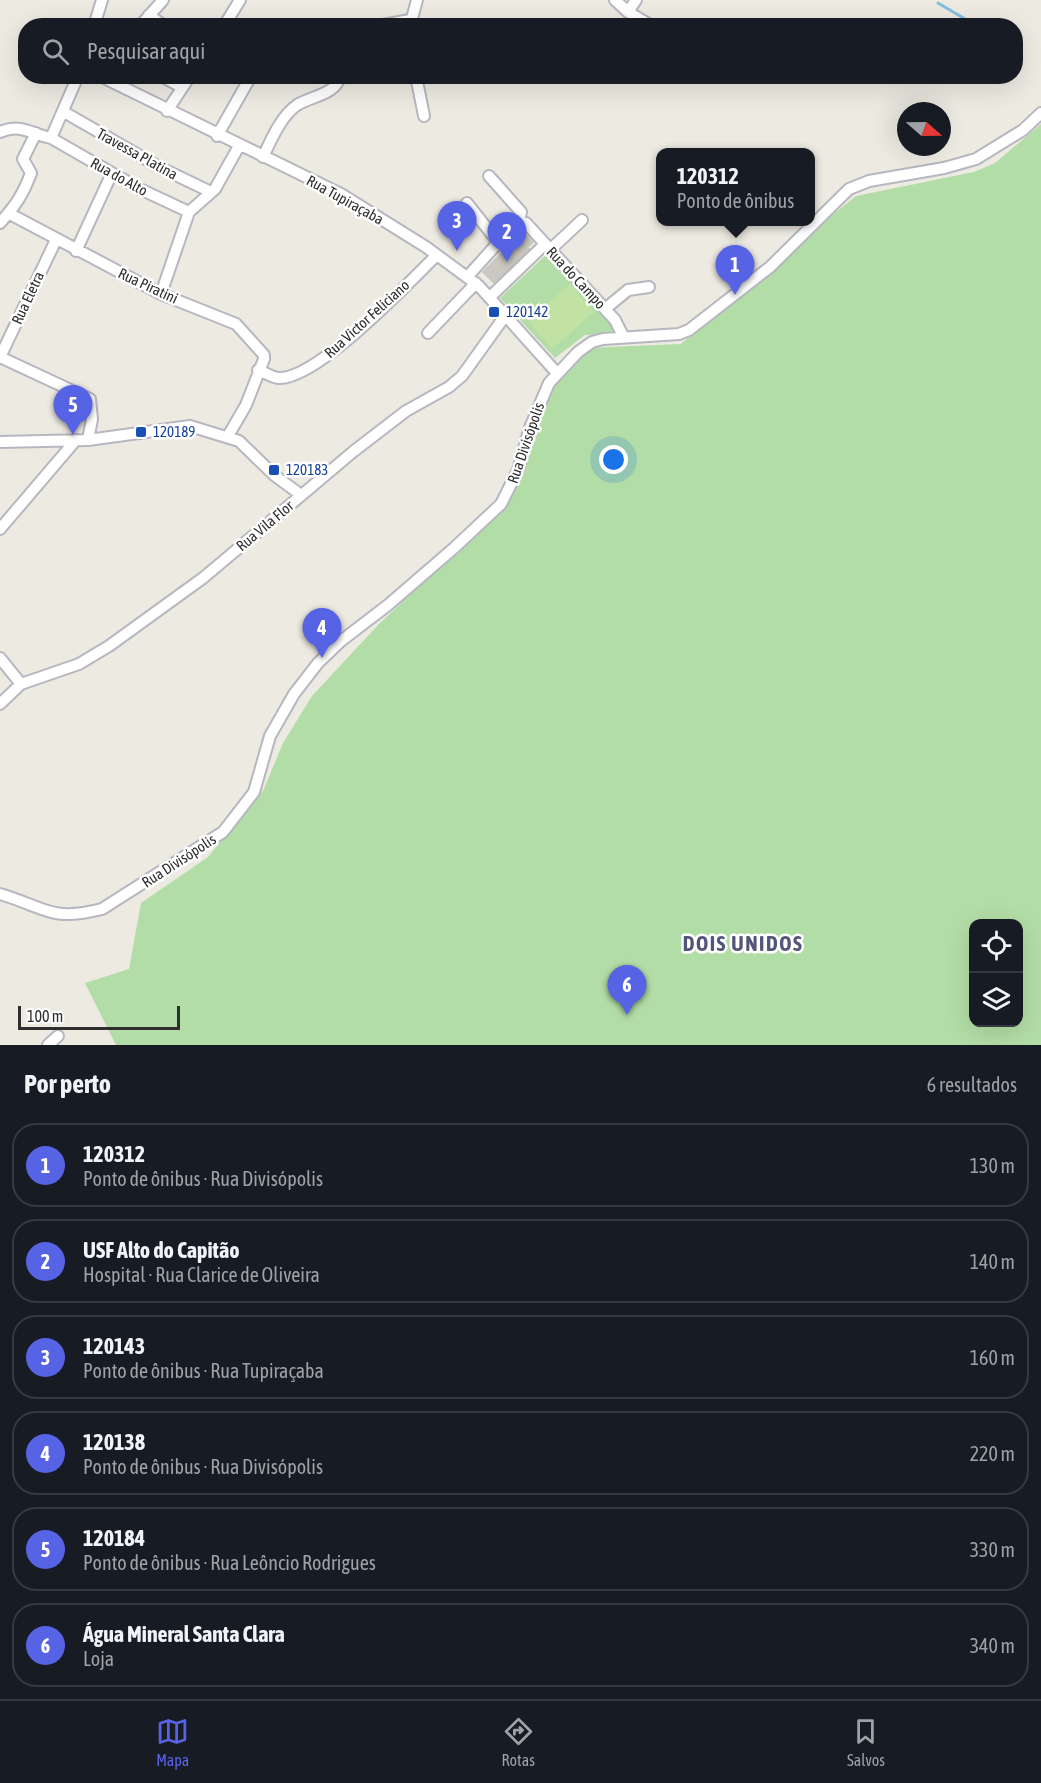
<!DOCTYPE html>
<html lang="pt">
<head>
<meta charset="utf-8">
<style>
  :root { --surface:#171b24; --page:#242831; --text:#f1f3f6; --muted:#9ea1a6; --line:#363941; --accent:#5763e5 }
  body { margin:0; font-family:"Asap Condensed",sans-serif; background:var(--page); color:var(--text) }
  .controls { position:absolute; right:18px; bottom:18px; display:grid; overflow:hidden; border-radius:12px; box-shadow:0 6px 24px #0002 }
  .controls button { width:54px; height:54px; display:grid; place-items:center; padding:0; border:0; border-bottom:2px solid var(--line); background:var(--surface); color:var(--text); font:30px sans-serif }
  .compass { position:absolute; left:897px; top:102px; width:54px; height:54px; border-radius:50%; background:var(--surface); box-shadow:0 6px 24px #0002; rotate:110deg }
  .scale { position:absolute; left:18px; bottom:15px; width:162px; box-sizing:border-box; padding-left:6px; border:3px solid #2e2e2e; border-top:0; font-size:16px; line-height:21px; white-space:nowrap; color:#2e2e2e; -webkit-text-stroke:4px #fff; paint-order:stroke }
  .you { position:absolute; left:614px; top:460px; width:21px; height:21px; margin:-15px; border:4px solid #fff; border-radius:50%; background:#1a73e8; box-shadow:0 0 0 9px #1a73e833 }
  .badge { display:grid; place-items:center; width:39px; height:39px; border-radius:50%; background:var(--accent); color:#fff; font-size:20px; font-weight:700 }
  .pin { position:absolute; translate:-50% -50px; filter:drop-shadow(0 2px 3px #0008) }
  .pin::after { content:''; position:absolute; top:32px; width:21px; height:18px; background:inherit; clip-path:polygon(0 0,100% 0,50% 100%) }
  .popup { position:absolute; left:656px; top:148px; width:159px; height:78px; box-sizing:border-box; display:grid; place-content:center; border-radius:12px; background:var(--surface); filter:drop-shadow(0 2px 4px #0005); font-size:20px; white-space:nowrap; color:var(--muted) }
  .popup b { font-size:22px; color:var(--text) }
  .popup::after { content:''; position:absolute; left:50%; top:100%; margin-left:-12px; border:12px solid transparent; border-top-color:var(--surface) }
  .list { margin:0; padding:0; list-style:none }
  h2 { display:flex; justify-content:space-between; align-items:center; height:78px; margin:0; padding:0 24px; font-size:26px }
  h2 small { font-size:20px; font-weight:400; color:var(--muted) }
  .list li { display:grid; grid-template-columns:39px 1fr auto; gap:18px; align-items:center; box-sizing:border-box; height:84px; margin:0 12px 12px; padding:0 12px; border:2px solid var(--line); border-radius:24px }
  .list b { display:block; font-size:22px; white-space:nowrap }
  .list p { margin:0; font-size:20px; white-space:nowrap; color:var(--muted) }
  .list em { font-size:20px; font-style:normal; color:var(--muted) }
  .icon { flex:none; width:33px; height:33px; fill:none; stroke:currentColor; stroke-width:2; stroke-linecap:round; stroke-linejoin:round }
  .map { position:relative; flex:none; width:1041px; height:1045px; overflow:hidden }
  .search { position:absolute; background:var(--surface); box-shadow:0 6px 24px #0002; left:18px; right:18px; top:18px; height:66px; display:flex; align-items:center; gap:15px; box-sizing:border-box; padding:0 21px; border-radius:24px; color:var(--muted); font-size:22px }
  .sheet { height:654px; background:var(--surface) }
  nav { display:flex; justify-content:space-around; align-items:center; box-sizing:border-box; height:84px; border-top:2px solid var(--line); background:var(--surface); font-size:16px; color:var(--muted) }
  nav a { display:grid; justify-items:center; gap:3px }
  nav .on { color:var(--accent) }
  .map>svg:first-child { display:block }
  .green { fill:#b3dda6; fill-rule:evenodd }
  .pitch { fill:#c1e2a3 }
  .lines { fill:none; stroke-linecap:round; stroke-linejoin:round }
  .stream { stroke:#83bee2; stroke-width:3 }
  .building { fill:#cac8c0; stroke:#c9c6bc; stroke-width:1.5 }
  .street-casing { stroke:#b6b7c0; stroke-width:14 }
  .street { stroke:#fff; stroke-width:10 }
  .transit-dot { fill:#1a4fb4; stroke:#fff; stroke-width:2 }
  .labels { text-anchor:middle; stroke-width:5; stroke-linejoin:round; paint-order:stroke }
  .street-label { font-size:15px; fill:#2e2e2e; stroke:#fff }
  .transit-label { font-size:15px; fill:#164399; stroke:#fff; text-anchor:start }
  .district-label { font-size:21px; font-weight:bold; letter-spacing:1.5px; fill:#53567a; stroke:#fff }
</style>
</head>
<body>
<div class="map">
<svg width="1041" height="1045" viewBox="0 0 1041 1045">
  <rect width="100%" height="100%" fill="#edeae2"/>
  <path class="green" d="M1041,124V1045H116L85,983L129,969L141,903L208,857L263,791L283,743L312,696L379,624L510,501L528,427L545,383L585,348L681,344L763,271L856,196L974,172L995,163ZM974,924H1018V1023H974Z
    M549,252L605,314L616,330L615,334L585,335L555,358L500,298Z"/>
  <path class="pitch" d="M570,284L594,312L552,349L528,321Z"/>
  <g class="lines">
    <path class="stream" d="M938,3L977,26
      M653,21L662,26"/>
  </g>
  <path class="building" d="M522,232L533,242L527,248L529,249L494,283L483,272Z"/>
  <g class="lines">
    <defs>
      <path id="street" d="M615,0L628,12L652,26
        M628,12L636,0
        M149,15L164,26
        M94,26L102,0
        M140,26L163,0
        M224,26L240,0
        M377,26L410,20
        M410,26L417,0
        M100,76L341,194L426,247L479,286L556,372
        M161,76L182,87
        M416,76L424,116
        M167,111L190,76
        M64,112L161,168L211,192
        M0,132C21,123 31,134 51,138L78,76
        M217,136L251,76
        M51,138L140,189L189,212
        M263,157C271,140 281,116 297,105C311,96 336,95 340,76
        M489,176L521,212L519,222
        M467,203L498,242
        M10,214L161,294L236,324L264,355V359L246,405L228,436
        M0,223C15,206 23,195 31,173L23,159L36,133
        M550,250L582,220
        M76,251L112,173
        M468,276L515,224L526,223L615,320L623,336
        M161,294L189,212L215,189L239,146
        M490,297L545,244
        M605,309L628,290L649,287
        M428,333L476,283
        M0,357L90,399L92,419L88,440
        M0,357L56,240
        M258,370C264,372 273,378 279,378C318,379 408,283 437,255
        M0,442L88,440L190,426L239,441L274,475L301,495
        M0,529L76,440
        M0,658L21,684
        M0,704L21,684L79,664L109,646L203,578L354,451L406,411L449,387L462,376L505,316
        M0,894C47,908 50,922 102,909L223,832L254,792L270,736L294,694L318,663L341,641L388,605L454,548L501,504L518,470L529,430L549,383L578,352L592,342L603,339L679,334L689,330L770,267L849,189L869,181L944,168L976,159L1023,130L1041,113
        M48,1045L58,1036"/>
    </defs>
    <use href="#street" class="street-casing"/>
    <use href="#street" class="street"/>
  </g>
  <g class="transit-dot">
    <rect x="488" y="306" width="12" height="12" rx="3"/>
    <rect x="135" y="426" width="12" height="12" rx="3"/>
    <rect x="268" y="464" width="12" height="12" rx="3"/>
  </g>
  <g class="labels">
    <g class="street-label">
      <text transform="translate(137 154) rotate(29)" y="5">Travessa Platina</text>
      <text transform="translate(119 177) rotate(29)" y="5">Rua do Alto</text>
      <text transform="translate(345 200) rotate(29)" y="5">Rua Tupiraçaba</text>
      <text transform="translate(576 278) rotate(47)" y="5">Rua do Campo</text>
      <text transform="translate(148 286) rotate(25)" y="5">Rua Piratini</text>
      <text transform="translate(28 298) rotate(-65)" y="5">Rua Eletra</text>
      <text transform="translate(367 319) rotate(-42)" y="5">Rua Victor Feliciano</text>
      <text transform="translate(526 443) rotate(-71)" y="5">Rua Divisópolis</text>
      <text transform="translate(265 526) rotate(-40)" y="5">Rua Vila Flor</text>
      <text transform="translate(179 861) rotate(-33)" y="5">Rua Divisópolis</text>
    </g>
    <g class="transit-label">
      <text x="506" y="317">120142</text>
      <text x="153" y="437">120189</text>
      <text x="286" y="475">120183</text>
    </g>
    <g class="district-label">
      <text x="743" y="951">DOIS UNIDOS</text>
    </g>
  </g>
</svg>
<div class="controls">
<button><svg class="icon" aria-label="locate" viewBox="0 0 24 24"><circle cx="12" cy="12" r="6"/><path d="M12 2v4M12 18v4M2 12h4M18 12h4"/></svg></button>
<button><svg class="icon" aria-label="layers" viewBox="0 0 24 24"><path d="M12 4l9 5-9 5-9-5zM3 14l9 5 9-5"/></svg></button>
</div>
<svg class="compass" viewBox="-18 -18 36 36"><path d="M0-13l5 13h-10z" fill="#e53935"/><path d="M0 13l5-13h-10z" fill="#9ea1a6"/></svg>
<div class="scale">100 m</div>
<div class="you"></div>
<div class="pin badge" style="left:735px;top:295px">1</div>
<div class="popup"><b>120312</b>Ponto de ônibus</div>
<div class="pin badge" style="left:507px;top:262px">2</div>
<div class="pin badge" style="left:457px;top:251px">3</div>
<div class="pin badge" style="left:322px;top:658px">4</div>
<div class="pin badge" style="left:73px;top:435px">5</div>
<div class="pin badge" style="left:627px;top:1015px">6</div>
<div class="search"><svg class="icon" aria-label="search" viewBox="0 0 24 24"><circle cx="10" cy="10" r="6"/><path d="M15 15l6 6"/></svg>Pesquisar aqui</div>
</div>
<section class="sheet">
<h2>Por perto<small>6 resultados</small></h2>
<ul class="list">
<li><span class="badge">1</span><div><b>120312</b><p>Ponto de ônibus · Rua Divisópolis</p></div><em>130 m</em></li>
<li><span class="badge">2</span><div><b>USF Alto do Capitão</b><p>Hospital · Rua Clarice de Oliveira</p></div><em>140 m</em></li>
<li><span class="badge">3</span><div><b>120143</b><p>Ponto de ônibus · Rua Tupiraçaba</p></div><em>160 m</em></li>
<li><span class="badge">4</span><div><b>120138</b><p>Ponto de ônibus · Rua Divisópolis</p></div><em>220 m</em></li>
<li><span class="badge">5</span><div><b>120184</b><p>Ponto de ônibus · Rua Leôncio Rodrigues</p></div><em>330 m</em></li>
<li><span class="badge">6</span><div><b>Água Mineral Santa Clara</b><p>Loja</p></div><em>340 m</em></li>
</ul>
</section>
<nav>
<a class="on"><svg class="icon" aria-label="map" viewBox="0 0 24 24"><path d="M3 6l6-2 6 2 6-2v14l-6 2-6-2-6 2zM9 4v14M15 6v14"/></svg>Mapa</a>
<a><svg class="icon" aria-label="directions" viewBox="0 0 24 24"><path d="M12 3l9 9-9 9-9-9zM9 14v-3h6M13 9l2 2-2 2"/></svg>Rotas</a>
<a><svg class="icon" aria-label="saved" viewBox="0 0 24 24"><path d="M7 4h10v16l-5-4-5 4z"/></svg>Salvos</a>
</nav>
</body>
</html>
